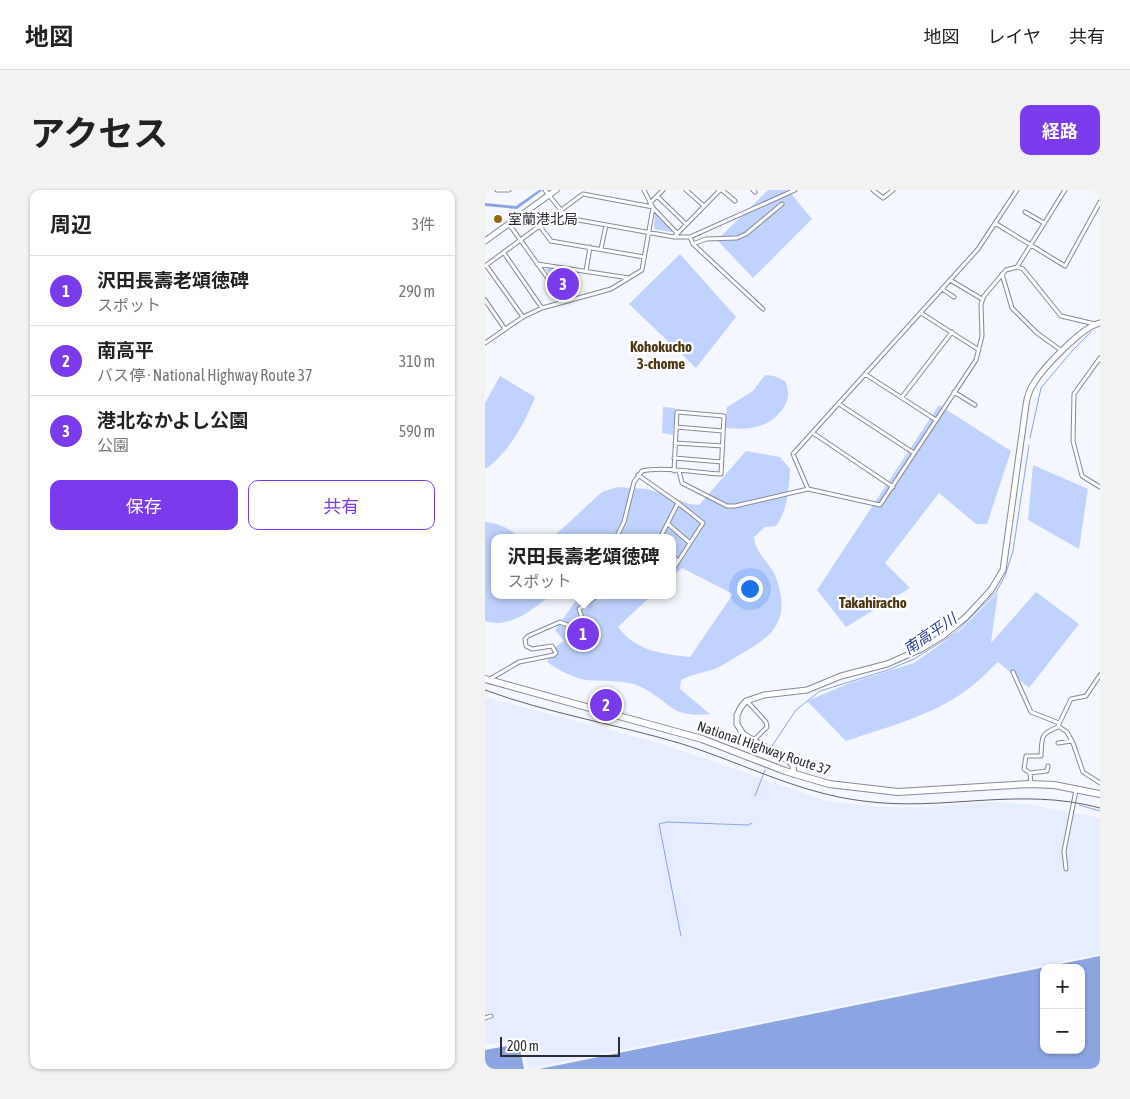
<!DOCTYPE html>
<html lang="ja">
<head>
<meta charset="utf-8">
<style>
  :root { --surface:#fff; --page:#f2f2f2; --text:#222; --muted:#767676; --line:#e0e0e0; --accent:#7c3aed }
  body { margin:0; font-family:"Asap Condensed","Noto Sans JP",sans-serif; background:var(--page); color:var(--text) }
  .controls { position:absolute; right:15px; bottom:15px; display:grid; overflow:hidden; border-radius:10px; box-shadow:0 1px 4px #0004 }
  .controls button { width:45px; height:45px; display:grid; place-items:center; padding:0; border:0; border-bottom:1px solid var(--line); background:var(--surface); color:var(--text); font:25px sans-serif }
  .scale { position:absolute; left:15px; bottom:12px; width:120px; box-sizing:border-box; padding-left:5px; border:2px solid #2b2d33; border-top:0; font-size:14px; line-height:18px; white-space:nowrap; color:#2b2d33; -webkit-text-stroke:4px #fff; paint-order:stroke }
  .you { position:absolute; left:264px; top:398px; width:18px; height:18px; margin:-12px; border:4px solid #fff; border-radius:50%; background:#1a73e8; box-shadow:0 0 0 8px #1a73e833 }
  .badge { display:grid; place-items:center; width:32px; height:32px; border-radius:50%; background:var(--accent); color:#fff; font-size:16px; font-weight:700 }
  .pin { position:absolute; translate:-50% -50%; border:2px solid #fff; box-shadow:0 1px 5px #0006 }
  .popup { position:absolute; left:6px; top:344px; width:185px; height:65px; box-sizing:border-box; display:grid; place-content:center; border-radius:10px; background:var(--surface); filter:drop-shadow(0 1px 4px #0005); font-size:16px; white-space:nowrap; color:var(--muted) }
  .popup b { font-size:19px; color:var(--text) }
  .popup::after { content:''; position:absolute; left:50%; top:100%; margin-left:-10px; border:10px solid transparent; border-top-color:var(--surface) }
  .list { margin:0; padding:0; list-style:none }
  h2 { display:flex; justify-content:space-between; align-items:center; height:65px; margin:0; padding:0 20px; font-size:21px }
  h2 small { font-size:16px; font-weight:400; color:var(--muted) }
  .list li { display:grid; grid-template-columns:32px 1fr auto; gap:15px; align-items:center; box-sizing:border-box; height:70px; padding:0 20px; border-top:1px solid var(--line) }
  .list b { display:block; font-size:19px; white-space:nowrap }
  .list p { margin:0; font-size:16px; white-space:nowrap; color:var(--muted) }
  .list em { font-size:16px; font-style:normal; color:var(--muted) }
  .actions { display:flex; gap:10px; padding:15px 20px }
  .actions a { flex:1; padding:11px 0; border:1px solid var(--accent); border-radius:10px; text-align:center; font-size:18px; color:var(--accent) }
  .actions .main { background:var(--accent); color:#fff }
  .map { position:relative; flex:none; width:615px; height:879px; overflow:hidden; border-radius:10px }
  header { display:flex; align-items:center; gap:30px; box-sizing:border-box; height:70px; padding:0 25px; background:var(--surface); border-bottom:1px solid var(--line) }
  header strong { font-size:24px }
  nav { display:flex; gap:28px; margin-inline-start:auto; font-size:18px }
  .intro { display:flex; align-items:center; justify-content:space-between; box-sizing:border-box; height:120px; padding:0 30px }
  h1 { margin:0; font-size:35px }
  .button { padding:12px 22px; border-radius:10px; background:var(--accent); color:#fff; font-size:18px; font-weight:700 }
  main { display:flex; gap:30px; padding:0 30px }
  aside { flex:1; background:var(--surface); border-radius:10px; box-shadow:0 1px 4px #0004 }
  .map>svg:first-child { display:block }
  .built { fill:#e5edfe }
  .green { fill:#c0d3fe }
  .water { fill:#8ba4e2; fill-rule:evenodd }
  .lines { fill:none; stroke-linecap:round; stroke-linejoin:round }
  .stream { stroke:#8ba4e2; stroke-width:1 }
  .street-casing { stroke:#838997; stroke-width:5 }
  .secondary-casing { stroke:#838997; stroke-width:7 }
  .highway-casing { stroke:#838997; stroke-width:8 }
  .street { stroke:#fff; stroke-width:3 }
  .secondary { stroke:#fff; stroke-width:5 }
  .highway { stroke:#fff; stroke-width:6 }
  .rail { stroke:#5f6167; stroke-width:1 }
  .poi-dot { fill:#946814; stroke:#fff; stroke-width:2 }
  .labels { text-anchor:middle; stroke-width:4.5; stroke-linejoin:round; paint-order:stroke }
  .poi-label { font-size:14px; fill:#2b2d33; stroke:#fff; text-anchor:start }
  .street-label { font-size:14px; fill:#2b2d33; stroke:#fff }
  .neighbourhood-label { font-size:15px; font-weight:bold; fill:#4c3712; stroke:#fff }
  .water-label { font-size:15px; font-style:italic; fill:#2a428c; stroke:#fff }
</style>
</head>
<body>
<header>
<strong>地図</strong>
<nav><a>地図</a><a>レイヤ</a><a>共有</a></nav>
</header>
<div class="intro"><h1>アクセス</h1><a class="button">経路</a></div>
<main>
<aside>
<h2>周辺<small>3件</small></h2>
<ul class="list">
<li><span class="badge">1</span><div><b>沢田長壽老頌徳碑</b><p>スポット</p></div><em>290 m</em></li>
<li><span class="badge">2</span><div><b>南高平</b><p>バス停 · National Highway Route 37</p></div><em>310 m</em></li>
<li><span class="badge">3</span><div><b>港北なかよし公園</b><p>公園</p></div><em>590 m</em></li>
</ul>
<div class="actions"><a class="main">保存</a><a>共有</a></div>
</aside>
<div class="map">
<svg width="615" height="879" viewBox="0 0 615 879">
  <rect width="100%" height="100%" fill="#f4f7fd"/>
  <path class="built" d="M0,507L177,554L342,611L395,617H444L501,612L542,614L615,628V764L43,879L37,848L0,855Z"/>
  <path class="green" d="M283,0H303L327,29L268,88L232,50Z
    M170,22L189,41L186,42L169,39Z
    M195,64L251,127L211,178L144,114Z
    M60,78L88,82L83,107H80Z
    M280,185L289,186L300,191C305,202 304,211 297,220C282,239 263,240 240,238L242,217L268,201Z
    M15,186L50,207C40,233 23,264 0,279V213Z
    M454,215L526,261L502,334H491L454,303L400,373L425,398L361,437L332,400Z
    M178,217L190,218L188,245L177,243Z
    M261,261L295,267L305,279C304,299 303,319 291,336L280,337L269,347C270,364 287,374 292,390C305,431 289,445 256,464C247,469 238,476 229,479C217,483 208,484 196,490L195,499L225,524C185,528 187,513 158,498C142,489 119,492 101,490C86,487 74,480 62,472L69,458L79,451L70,440L95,405H167L133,437C151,461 177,464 205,467L248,404L197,378L187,387V348H67L117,302L133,297L163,299L205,314L214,315Z
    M548,275L603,299L594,359L543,330Z
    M0,332C14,333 25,339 36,348H9V405H66C47,420 25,439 0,431Z
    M513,402L506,453L551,402L594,434L544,498L513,472C503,481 493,492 482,500C446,526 402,537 361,551L322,511L365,493L429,473L473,442Z"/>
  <path class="water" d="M54,0H58L32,19L0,16V13L31,16Z
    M615,766V879H54ZM559,778H596V860H559Z
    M34,854L39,879H0V860Z"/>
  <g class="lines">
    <path class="stream" d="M545,248L556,198L587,161L606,142
      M287,556L311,520L335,501L403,480L429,469L469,444L511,402L520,386L528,361L544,255
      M284,567V566
      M270,606L280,580
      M594,615L615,621
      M196,746L174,634L182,632L263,635L267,633"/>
    <defs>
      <path id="street" d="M12,0H24
        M60,0L82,28L189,47H205L310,0
        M159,0L168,18L192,43
        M201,0L219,16
        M237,0L250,11
        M268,0L270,2
        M388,0L398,8L408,0
        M172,6L201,34
        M165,13L178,0
        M540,22L559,33
        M510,33L580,76L615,12
        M24,34L79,111
        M54,35L66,51L159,67
        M190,46L235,0
        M205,47L208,54L278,119
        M208,54L221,49L252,48L261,44L297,14
        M116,59L121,35
        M19,63L57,118
        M52,74L144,88
        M1,75L38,127
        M0,76L98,4L168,17
        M532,77L580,0
        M101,81L105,57
        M517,84L527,118L552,143L577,161
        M465,90L497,109
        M457,99L469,107
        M0,110L20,139
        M436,123L494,160
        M0,153L38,127L57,118L126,99L157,80L168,18
        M615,168L589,204L588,251L597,286L615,297
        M380,184L451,230
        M469,202L490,215
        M417,207L467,142
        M354,214L429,263
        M191,237L238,241
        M328,243L408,297
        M190,253L238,256
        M189,268L237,272
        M194,281L197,293L242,316H250L323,299L395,315L491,170L497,146L496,114L499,106L521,80L532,77L538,79L576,126L610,134
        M153,285L193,313
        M323,299L308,264L493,59L532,0
        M183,334L205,353
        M131,348L139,332L149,292L157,281C177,276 214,283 236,284L239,226L192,222L189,281
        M175,348L193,313L218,333L187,381
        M187,365L193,371
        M528,482L546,522L574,533
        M615,485L601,506L586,509L573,536L582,542L588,553L598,582L615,593
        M5,489L34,472L69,465L71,463L67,456L47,459L41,456L40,449L43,446L75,432L97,441L99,434L94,419L113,405
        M262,511L281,532L282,537L269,550
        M573,553L587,551
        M545,583L562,581L563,576
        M546,594L545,583L539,579L541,566H556C557,547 555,544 573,537
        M581,679L579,661L591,600
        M0,828L6,826"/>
      <path id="secondary" d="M0,51L71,0
        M309,584L308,576L304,571L258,544L252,534V525L256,517L261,511L279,505L322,500L356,486L402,474L436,459L459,445L481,427L506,400L518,380L541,215C542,208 544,200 549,193C558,178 598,136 615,133"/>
      <path id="highway" d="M0,489L217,549L300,581L344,594L413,602L544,594L569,595L615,604"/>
    </defs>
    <use href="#street" class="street-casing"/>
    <use href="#secondary" class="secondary-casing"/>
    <use href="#highway" class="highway-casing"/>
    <use href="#street" class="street"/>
    <use href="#secondary" class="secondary"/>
    <use href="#highway" class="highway"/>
    <path class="rail" d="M0,500C62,523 130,534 194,553C256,572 312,603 378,611C458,622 535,596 615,618"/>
  </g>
  <circle class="poi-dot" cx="13" cy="29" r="5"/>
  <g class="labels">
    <g class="poi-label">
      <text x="23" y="34">室蘭港北局</text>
    </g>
    <g class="street-label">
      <text transform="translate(279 558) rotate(19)" y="5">National Highway Route 37</text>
    </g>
    <g class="neighbourhood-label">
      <text x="176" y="162">Kohokucho<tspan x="176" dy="17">3-chome</tspan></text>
      <text x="388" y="418">Takahiracho</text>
    </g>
    <g class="water-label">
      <text transform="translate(445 444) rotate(-34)" y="5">南高平川</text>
    </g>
  </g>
</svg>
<div class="controls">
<button>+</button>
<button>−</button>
</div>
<div class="scale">200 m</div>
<div class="you"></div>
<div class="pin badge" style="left:98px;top:444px">1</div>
<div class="popup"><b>沢田長壽老頌徳碑</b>スポット</div>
<div class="pin badge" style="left:121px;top:515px">2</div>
<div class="pin badge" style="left:78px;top:94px">3</div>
</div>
</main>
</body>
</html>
